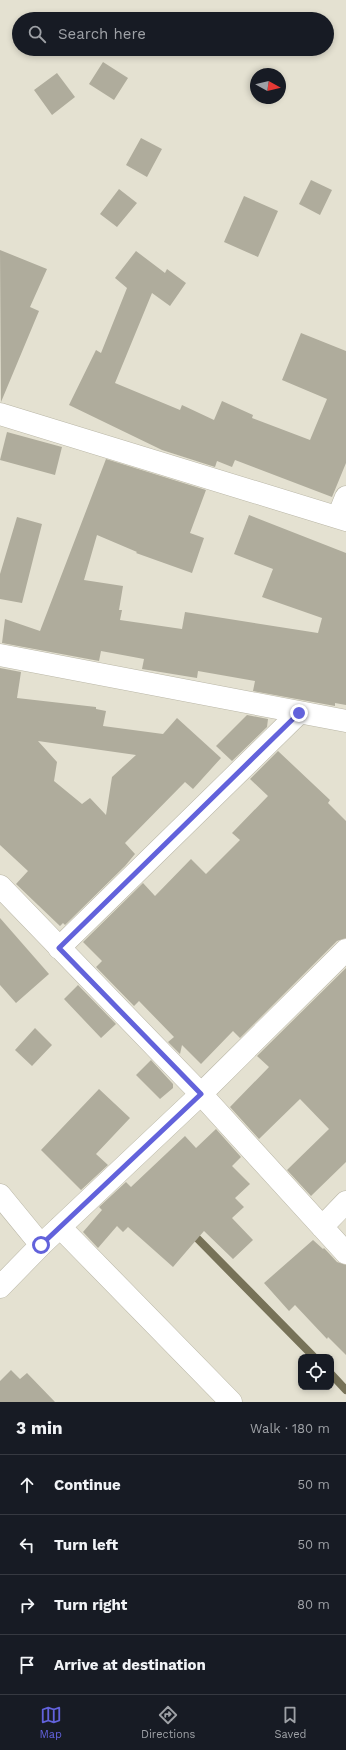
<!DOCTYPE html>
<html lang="en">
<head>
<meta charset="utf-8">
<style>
  :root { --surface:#171b24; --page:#20242c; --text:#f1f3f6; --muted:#9ea1a6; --line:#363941; --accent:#6262db }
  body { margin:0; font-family:"Work Sans",sans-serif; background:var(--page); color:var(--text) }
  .controls { position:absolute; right:12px; bottom:12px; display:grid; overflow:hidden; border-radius:8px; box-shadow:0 2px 6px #0003 }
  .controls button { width:36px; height:36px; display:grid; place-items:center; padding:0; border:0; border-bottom:1px solid var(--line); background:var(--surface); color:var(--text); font:20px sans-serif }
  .compass { position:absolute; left:250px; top:68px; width:36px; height:36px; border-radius:50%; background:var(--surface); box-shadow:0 2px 6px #0003; rotate:98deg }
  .stop { position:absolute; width:12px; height:12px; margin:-9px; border:3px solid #6262db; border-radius:50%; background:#fff }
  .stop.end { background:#6262db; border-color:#fff; box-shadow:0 1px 4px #0008 }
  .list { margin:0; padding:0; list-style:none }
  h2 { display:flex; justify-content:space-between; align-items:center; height:52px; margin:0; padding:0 16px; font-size:17px }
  h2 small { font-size:13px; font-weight:400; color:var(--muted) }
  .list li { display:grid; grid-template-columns:26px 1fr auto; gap:12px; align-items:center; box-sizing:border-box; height:60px; padding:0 16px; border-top:1px solid var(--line) }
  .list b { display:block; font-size:15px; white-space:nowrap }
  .list em { font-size:13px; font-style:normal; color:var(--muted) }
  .icon { flex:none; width:22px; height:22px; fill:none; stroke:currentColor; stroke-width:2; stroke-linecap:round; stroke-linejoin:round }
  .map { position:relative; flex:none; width:346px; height:1402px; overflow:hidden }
  .search { position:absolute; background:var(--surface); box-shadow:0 2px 6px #0003; left:12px; right:12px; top:12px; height:44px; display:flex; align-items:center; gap:10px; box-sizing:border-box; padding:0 14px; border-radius:22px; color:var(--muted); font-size:15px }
  .sheet { height:292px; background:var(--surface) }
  nav { display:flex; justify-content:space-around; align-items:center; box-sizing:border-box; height:56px; border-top:1px solid var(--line); background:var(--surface); font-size:11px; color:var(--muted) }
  nav a { display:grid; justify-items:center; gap:2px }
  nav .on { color:var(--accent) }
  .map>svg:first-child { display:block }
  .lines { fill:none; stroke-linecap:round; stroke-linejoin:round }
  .stream { stroke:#777258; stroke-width:8 }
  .building { fill:#afac9c; fill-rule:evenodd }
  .minor-casing { stroke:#b9b6a6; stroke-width:23 }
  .minor { stroke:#fff; stroke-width:22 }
  .route { stroke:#6262db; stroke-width:5 }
</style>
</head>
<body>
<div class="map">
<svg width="346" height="1402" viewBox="0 0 346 1402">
  <rect width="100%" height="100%" fill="#e4e1d1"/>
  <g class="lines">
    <path class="stream" d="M191,1232L314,1357
      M331,1374L346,1390"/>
  </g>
  <path class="building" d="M103,62L128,78L114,100L89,84Z
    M57,73L75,97L52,115L34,90Z
    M141,138L162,149L147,177L126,165Z
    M311,180L332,190L320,215L299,204Z
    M119,189L137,203L117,227L100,214Z
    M244,196L278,211L258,257L224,242Z
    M0,250L47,269L30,307L39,311L1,402Z
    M136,251L165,273L167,269L186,283L170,306L152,293L115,383L180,410L182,405L214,420L222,401L253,415L252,418L310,440L327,399L282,380L301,333L346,351V463L332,497L235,460L232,467L217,461L215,467L162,450L69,405L96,350L101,353L127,288L115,278Z
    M7,432L62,447L55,475L0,460Z
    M106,459L206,490L190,533L204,538L192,573L136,553L137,552L97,535L84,580L123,586L119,610H122L120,620L182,629L185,612L318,633L322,618L262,597L273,569L234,554L249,515L346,553V705L335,703V706L253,691L255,681L198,671L197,678L142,669L144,659L101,651L99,661L2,643L5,619L40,631Z
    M17,517L42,524L22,603L0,599V574Z
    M0,668L21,672L17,698L96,707V709L106,711L103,726L163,734L177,718L221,758L193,789L185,782L125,843L135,854L125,866L65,925L63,923L60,926L16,884L28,871L0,845ZM38,741L136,755L112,777L106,815L90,798L82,804L54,781L57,762Z
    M247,715L268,719L267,727L232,761L216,746Z
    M278,751L330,800L328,803L346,821V938L337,941L240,1038L233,1031L201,1064L182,1045L180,1054L168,1042L174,1037L139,1001L134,1006L96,967L102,961L83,942L143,883L155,896L191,859L206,874L240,840L232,833L268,796L250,779Z
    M0,918L49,974L16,1003L0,985Z
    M346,968V1162L311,1196L287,1170L329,1129L300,1099L259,1139L230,1107L269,1067L257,1056Z
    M78,985L116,1024L101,1038L64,999Z
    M35,1028L52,1045L32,1066L15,1050Z
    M151,1060L173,1084V1088L160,1099L136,1075Z
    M99,1089L130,1118L96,1154L108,1165L81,1190L41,1150Z
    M216,1129L241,1157L232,1166L250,1184L235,1198L244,1207L232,1218L253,1240L233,1259L204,1231L173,1267L128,1227L123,1232L117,1226L98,1248L83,1232L102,1210L99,1207L126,1182L131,1187L185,1136L196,1148Z
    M313,1240L323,1249L324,1248L337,1262L346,1265V1355L328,1337L327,1339L295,1305L289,1311L264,1283Z
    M11,1370L20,1379L27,1373L55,1402H0V1381Z"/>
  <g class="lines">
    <defs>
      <path id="minor" d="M0,414L346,520
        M338,517L346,497
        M0,655L346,721
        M0,886L201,1094L346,1253
        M59,948L299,713
        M0,1195L41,1245
        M60,1227L231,1402
        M322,1227L346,1202
        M0,1287L41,1245L201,1094L346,950"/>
    </defs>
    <use href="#minor" class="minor-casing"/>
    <use href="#minor" class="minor"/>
  </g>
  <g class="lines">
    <path class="route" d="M41,1245L201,1094L59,948L299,713"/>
  </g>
</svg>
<div class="controls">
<button><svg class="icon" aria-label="locate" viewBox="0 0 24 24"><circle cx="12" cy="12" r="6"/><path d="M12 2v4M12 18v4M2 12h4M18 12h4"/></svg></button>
</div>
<svg class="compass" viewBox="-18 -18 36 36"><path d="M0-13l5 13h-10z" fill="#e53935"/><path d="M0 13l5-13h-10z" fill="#9ea1a6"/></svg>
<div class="stop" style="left:41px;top:1245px"></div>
<div class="stop end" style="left:299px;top:713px"></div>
<div class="search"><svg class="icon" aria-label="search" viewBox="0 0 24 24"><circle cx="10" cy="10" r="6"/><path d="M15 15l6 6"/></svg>Search here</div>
</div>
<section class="sheet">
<h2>3 min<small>Walk · 180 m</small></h2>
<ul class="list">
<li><svg class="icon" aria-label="ahead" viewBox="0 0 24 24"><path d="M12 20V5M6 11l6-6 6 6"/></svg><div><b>Continue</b></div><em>50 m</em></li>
<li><svg class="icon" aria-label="left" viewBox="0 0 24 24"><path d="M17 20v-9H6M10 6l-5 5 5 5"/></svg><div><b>Turn left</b></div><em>50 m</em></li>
<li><svg class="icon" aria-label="right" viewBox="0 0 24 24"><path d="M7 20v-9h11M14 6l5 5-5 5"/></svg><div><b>Turn right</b></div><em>80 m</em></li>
<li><svg class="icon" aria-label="arrive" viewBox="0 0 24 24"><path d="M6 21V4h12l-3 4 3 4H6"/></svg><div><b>Arrive at destination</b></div></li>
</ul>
</section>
<nav>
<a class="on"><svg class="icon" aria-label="map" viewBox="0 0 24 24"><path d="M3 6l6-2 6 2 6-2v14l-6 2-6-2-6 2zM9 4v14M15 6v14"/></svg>Map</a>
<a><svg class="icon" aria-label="directions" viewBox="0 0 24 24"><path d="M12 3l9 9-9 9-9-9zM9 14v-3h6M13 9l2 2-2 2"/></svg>Directions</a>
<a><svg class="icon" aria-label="saved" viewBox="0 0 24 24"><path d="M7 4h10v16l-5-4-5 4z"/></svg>Saved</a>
</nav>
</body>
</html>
